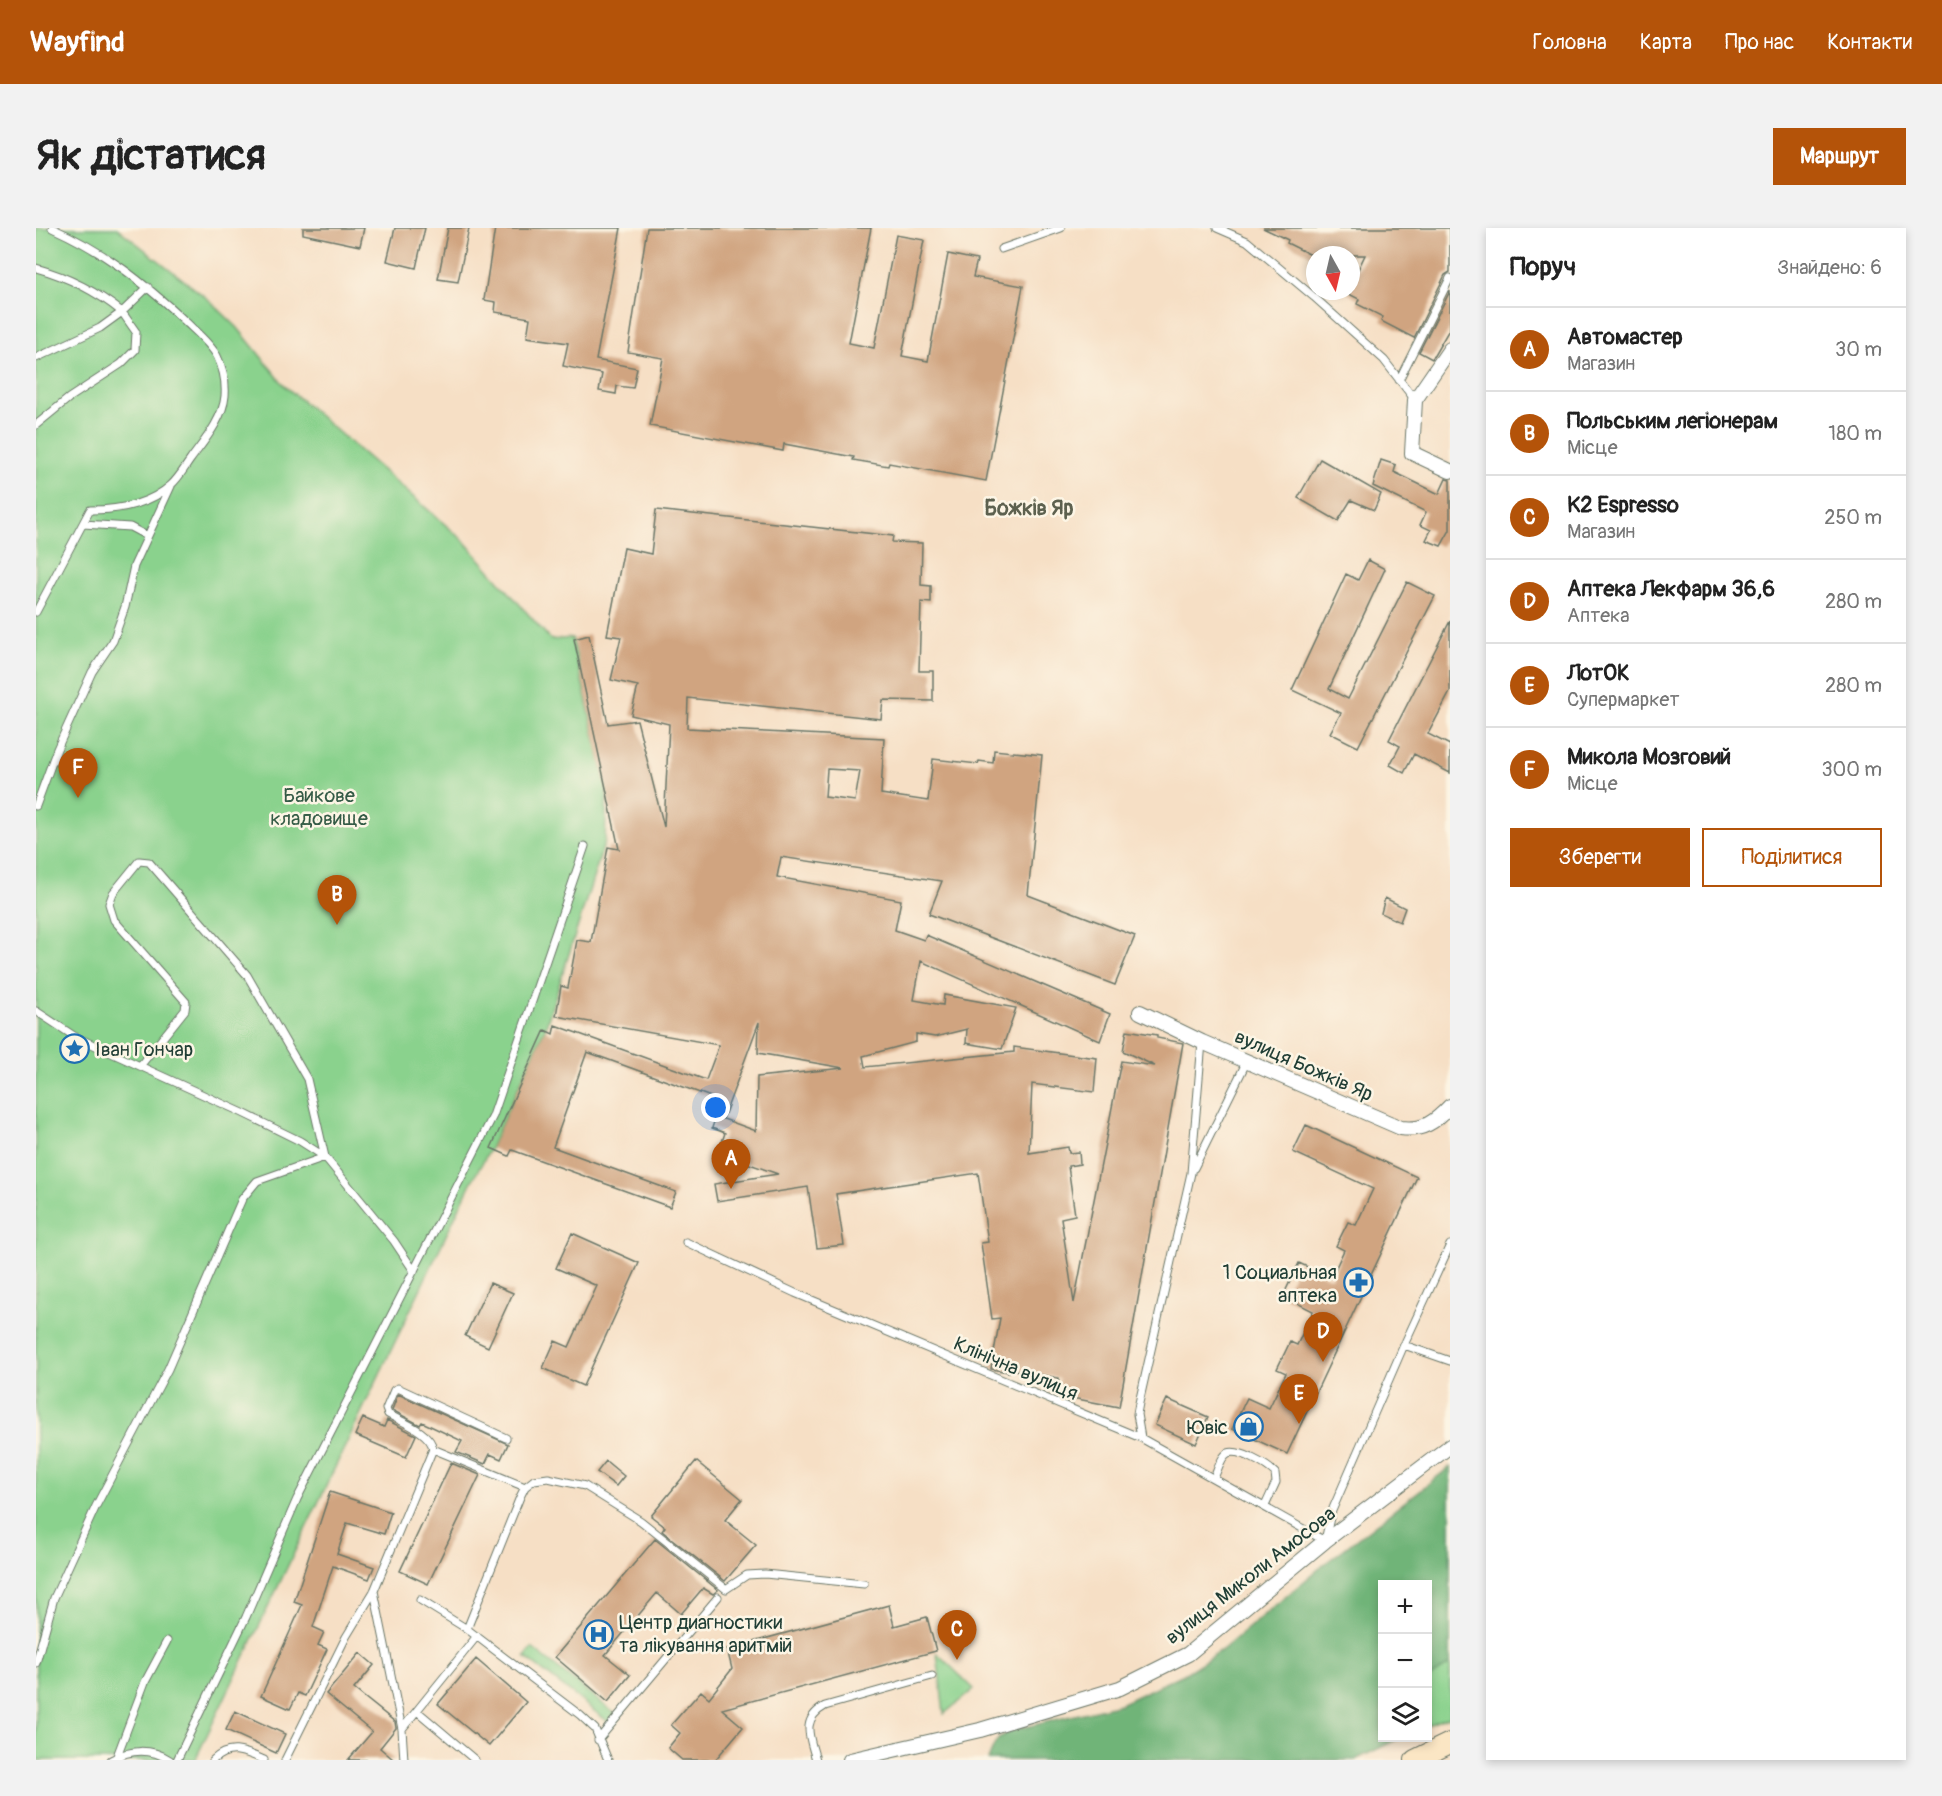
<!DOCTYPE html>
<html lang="uk">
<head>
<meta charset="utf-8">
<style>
  :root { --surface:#fff; --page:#f2f2f2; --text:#222; --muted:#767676; --line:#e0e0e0; --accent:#b45309 }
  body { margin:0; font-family:Pangolin,sans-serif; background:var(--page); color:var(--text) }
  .controls { position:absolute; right:18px; bottom:18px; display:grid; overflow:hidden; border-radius:0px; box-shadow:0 3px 9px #0003 }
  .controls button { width:54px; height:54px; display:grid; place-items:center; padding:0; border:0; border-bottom:2px solid var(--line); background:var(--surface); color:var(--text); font:30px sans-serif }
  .compass { position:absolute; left:1270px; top:18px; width:54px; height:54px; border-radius:50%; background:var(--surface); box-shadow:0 3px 9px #0003; rotate:172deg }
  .you { position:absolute; left:680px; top:880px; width:21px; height:21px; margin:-15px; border:4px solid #fff; border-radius:50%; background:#1a73e8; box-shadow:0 0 0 9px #1a73e833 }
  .badge { display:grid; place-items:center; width:39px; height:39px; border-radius:50%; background:var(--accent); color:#fff; font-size:20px; font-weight:700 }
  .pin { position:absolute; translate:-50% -50px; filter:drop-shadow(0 2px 3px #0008) }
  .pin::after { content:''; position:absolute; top:32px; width:21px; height:18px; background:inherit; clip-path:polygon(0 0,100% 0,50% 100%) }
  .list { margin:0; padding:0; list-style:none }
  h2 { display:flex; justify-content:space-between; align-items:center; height:78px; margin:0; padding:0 24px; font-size:26px }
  h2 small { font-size:20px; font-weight:400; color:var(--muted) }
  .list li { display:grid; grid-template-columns:39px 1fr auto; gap:18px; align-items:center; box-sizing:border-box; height:84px; padding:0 24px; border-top:2px solid var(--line) }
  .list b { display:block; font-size:22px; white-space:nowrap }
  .list p { margin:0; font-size:20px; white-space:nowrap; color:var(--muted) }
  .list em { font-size:20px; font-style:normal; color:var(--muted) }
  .actions { display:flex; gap:12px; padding:18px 24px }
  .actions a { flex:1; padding:14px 0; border:2px solid var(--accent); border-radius:0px; text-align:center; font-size:21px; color:var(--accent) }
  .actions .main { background:var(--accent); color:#fff }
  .icon { flex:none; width:33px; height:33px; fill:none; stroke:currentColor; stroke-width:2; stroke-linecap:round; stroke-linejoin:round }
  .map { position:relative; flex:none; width:1414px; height:1532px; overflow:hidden; border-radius:0px }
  header { display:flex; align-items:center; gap:36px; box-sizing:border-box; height:84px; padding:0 30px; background:var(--accent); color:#fff }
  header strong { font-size:28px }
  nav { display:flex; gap:33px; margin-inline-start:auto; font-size:21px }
  .intro { display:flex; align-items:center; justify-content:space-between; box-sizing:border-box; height:144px; padding:0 36px }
  h1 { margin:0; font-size:42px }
  .button { padding:15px 27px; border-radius:0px; background:var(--accent); color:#fff; font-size:21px; font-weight:700 }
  main { display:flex; gap:36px; padding:0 36px }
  aside { flex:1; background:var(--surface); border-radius:0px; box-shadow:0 3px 9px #0003 }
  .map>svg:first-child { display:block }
  .green { fill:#8ad28d; stroke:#548860; stroke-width:1.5 }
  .forest { fill:#6fb478; stroke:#477856; stroke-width:1.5 }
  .building { fill:#d0a480; fill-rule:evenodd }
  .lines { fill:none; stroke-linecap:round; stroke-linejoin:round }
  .lane-casing { stroke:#6a7667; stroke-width:9 }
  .street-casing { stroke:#6a7667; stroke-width:16 }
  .secondary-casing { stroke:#6a7667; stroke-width:22 }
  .lane { stroke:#fff; stroke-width:7 }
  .street { stroke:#fff; stroke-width:14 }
  .secondary { stroke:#fbe6c4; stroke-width:20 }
  .labels { text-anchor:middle; stroke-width:5; stroke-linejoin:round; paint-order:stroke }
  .park-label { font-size:20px; fill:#345b46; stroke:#fcf5e5 }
  .poi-label { font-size:20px; fill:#1f3d34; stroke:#fcf5e5; text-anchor:start }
  .street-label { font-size:20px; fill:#1f3d34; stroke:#fcf5e5 }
  .neighbourhood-label { font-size:21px; font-weight:bold; fill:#5d614f; stroke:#fcf5e5 }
</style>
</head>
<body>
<header>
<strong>Wayfind</strong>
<nav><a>Головна</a><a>Карта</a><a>Про нас</a><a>Контакти</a></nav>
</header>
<div class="intro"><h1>Як дістатися</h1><a class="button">Маршрут</a></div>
<main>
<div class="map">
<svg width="1414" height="1532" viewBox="0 0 1414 1532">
  <rect width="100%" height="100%" fill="#fcf5e5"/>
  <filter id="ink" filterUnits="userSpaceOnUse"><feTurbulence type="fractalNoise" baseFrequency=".0167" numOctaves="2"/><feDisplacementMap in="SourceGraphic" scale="12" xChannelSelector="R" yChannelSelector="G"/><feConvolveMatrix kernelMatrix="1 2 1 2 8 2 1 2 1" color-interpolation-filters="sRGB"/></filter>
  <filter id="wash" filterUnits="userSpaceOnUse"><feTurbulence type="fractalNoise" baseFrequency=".008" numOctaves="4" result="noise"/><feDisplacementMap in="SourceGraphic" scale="24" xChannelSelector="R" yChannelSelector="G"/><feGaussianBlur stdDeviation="1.35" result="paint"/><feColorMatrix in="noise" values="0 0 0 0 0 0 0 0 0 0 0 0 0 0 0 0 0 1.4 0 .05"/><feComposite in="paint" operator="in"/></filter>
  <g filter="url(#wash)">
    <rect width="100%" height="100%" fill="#f6dfc5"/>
    <path class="green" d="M0,0H81L172,71L201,99L249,158L427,312L515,412L536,410L571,561L569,613L509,801L454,921L435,955L159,1532H0Z
      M496,1420L582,1488L575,1496L489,1429Z
      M901,1425L938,1461L908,1486Z
      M1414,1436V1488L1392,1497V1451Z"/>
    <path class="forest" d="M1414,1239V1436L1392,1451V1356H1346V1510H1364L1319,1532H952C959,1514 960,1509 978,1502L1084,1476L1148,1446L1186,1422L1291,1334Z"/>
    <g id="blocks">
      <path class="building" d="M267,0H328L324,18L267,6Z
        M359,0H389L380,40L351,33Z
        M412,0H433L422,54L402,51Z
        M459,0H585L560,132L601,140L597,160L581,158L580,166L563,163L566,146L527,138L532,115L491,109L494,90L459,84L460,74L448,72Z
        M611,0H835L813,115L838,120L860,7L888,12L866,128L892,133L912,26L941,32L937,49L987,58L950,253L853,235L852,238L817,232L818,229L748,216L747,223L614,198L627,130L592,124Z
        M1227,0H1414V44L1409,47L1378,110L1345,93L1347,89L1321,76L1323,71L1311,65L1315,63V56L1329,27H1275L1251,15L1252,12Z
        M1414,63V100L1396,131L1383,124Z
        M1284,231L1345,266L1338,282L1315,272L1302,293L1262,270Z
        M1345,232L1360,237L1358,244L1399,264L1403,266L1410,251L1414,252V302L1405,318L1390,312L1395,302L1384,297L1390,284L1337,258Z
        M620,282L857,308L856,314L886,315L885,357L895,358V375L885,374L883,443H897V473L847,472L845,491L652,470L651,500L848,510L845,566L892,573L897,531L942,536L943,533L957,535L958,522L1006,527L992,667L1099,708L1079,757L893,686L906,653L745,629L741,649L865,672L859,702L888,712L890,707L1074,786L1064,813L885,733L878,772L907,777L908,767L980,780L966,821L930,815L931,801L899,809L880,806V814L827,828L829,839L978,824V819L1061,830L1058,864L996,856L993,925L1032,919L1033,925L1043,924L1044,936L1032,938L1039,987L1025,990L1038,1075L1085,833L1119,838L1087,823L1091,802L1121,807V810L1147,815L1083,1179L1020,1167L1023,1150L973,1141V1144L955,1141L964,1090L956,1091L945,1015L952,1014L942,945L800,966L808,1017L781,1020L772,959L681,973L678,956L742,946L682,925L689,905L676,900L680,888L669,884L675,869L551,824L517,919L640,964L634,979L476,922L473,928L455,920L509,802L517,806L519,797L670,852L683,817L520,788L525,758L532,760L541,712L555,714L572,619L583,621L538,411L553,407L572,496L601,492L628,599L633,496L595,487L602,458L575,452L585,409L571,407L588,320L615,326ZM791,541L824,543L819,573L789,569ZM723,794L722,825L808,840L721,849L720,903L682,889L687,891Z
        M1332,332L1349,341L1293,461L1312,471L1371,354L1399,368L1322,519L1294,505L1305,485L1256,462L1310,346L1322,352Z
        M1414,393V464L1392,506L1414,517V545L1378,526L1368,545L1354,537L1364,518L1353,512Z
        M1349,670L1369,680L1364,694L1345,685Z
        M1270,897L1381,949L1251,1226L1196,1201L1211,1170L1233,1180L1250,1145L1241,1141L1254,1114L1261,1117L1277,1083L1247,1068L1263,1035L1295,1050L1308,1022L1300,1018L1312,994L1320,997L1337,961L1257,924Z
        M536,1005L603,1035L547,1158L507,1140L519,1113L533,1119L561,1058L520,1040Z
        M454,1055L477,1065L452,1119L429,1108Z
        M362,1166L472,1216L465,1231L454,1226L449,1236L420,1224L426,1213L386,1194L384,1197L356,1182Z
        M1131,1171L1172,1189L1160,1216L1119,1197Z
        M327,1190L348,1199L351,1192L380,1207L370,1229L319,1207Z
        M570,1233L588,1248L580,1258L561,1244Z
        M660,1233L706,1271L689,1292L720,1317L689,1353L626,1303L629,1299L615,1288Z
        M415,1235L444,1247L392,1356L364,1343Z
        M294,1264L355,1284L348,1306L311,1295L301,1326L338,1339L333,1351L297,1338L277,1399L288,1404L282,1417L291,1421L269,1468L262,1465L254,1481L225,1468L266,1377L258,1374Z
        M619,1311L682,1362L677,1366L667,1360L645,1386L621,1365L569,1427L594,1447L572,1474L519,1429Z
        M853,1377L858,1398L891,1389L900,1423L686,1481L707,1499L679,1532H646L632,1520L644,1505L635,1497L665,1463L673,1470L696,1441L691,1421Z
        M324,1425L338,1437L318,1461L359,1494L360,1500L344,1520L358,1532H312L336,1504L290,1466Z
        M440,1431L490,1474L453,1518L402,1476Z
        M199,1483L249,1506L240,1525L190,1502Z"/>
    </g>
  </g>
  <g filter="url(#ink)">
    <use href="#blocks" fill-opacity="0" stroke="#6a7667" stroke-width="1.5"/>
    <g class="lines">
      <defs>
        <path id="lane" d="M1181,0L1211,13L1278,69L1348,132L1379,172
          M965,21L1025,0
          M0,40C32,49 60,63 86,84L64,100L0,130
          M1363,152L1414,50
          M0,197L33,170L85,136L99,122L100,104L86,84L112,59
          M47,296L94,299L111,308
          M0,384L54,282C82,282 114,276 135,257C143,250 149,239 155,231C168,213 187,191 189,168C190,154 187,140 181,128C174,115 160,104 150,94C106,53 71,25 16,0
          M0,578L21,521L56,444L77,413L89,379L98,338L135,258
          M0,783L38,808L207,885L264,913L289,929L358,1013L378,1043
          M1158,940L1211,833
          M650,1014L759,1065L1105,1210L1289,1313L1295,1285L1368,1117L1414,1017
          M1368,1117L1414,1133
          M1105,1210L1101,1186L1103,1175L1155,945L1166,814
          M397,1221C395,1204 366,1194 352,1186L350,1181L358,1162L362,1160L470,1210
          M1178,1250C1181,1244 1185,1228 1192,1225C1204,1221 1231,1237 1239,1245L1240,1254L1229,1278
          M338,1363L366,1501L368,1532
          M384,1372L431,1401L544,1487L559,1501L572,1532
          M431,1401L484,1269L489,1259L498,1252L512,1250L549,1258L605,1293L690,1361L711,1347L729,1346L828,1356
          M0,1435L18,1370L60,1278L132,1141L206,971L221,953L289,929L271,851L211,747L113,634L103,633L77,665L73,676L78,692L150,774L149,782L104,838
          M381,1483L439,1532
          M366,1501L441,1408
          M562,1512L682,1369
          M81,1528L109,1454L131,1413
          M75,1532C94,1521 115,1520 134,1532
          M141,1532L210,1389L261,1271L457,888L549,618
          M177,1532C194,1516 209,1524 228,1532
          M249,1532L310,1409L338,1363L397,1221L489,1259
          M780,1532C774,1509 764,1492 789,1478L896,1448"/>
        <path id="street" d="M1414,121L1379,172L1376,225L1414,243
          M1104,784L1166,814L1365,900C1387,903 1399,894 1414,878
          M814,1532L944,1502L1084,1460L1152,1426L1289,1313L1414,1218"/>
        <path id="secondary" d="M1379,1532L1414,1515"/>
      </defs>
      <use href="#lane" class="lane-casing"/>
      <use href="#street" class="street-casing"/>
      <use href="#secondary" class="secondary-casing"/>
      <use href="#lane" class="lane"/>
      <use href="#street" class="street"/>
      <use href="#secondary" class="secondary"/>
    </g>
  </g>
  <defs>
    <symbol id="sight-ring" viewBox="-11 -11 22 22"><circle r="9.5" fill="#fcf5e5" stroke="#1f6fb2" stroke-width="1.5"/><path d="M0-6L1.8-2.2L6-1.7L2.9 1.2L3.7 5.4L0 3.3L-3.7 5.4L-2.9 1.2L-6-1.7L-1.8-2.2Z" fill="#1f6fb2"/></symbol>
    <symbol id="pharmacy-ring" viewBox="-11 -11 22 22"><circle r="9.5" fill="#fcf5e5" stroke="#1f6fb2" stroke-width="1.5"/><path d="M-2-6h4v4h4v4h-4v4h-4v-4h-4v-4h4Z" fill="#1f6fb2"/></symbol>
    <symbol id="shop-ring" viewBox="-11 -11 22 22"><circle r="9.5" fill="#fcf5e5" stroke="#1f6fb2" stroke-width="1.5"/><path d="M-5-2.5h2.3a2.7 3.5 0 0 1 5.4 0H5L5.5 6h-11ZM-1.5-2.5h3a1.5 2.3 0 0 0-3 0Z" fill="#1f6fb2"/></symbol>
    <symbol id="hospital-ring" viewBox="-11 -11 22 22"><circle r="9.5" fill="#fcf5e5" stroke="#1f6fb2" stroke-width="1.5"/><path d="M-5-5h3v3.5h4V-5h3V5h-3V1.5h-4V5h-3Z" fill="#1f6fb2"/></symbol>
  </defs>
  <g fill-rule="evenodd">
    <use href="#sight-ring" x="22" y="804" width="33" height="33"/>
    <use href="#pharmacy-ring" x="1306" y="1038" width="33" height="33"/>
    <use href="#shop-ring" x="1196" y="1182" width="33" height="33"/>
    <use href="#hospital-ring" x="546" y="1390" width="33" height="33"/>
  </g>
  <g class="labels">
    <g class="park-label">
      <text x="283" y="574">Байкове<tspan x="283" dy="23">кладовище</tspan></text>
    </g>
    <g class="poi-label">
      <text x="59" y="828">Іван Гончар</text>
      <text x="1301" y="1051" text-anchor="end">1 Социальная<tspan x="1301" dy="23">аптека</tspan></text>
      <text x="1192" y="1206" text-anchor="end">Ювіс</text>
      <text x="583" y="1401">Центр диагностики<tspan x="583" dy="23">та лікування аритмій</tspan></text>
    </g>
    <g class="street-label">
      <text transform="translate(1268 837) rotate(24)" y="7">вулиця Божків Яр</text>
      <text transform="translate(980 1140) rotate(23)" y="7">Клінічна вулиця</text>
      <text transform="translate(1214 1347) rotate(-38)" y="7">вулиця Миколи Амосова</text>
    </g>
    <g class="neighbourhood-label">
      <text x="993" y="287">Божків Яр</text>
    </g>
  </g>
</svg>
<div class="controls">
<button>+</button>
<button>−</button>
<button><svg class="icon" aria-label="layers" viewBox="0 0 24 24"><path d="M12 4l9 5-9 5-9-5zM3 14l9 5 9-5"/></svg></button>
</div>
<svg class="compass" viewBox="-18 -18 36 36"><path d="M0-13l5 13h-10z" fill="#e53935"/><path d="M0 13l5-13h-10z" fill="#767676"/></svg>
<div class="you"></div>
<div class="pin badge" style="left:695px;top:961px">A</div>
<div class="pin badge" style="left:301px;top:697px">B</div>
<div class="pin badge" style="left:921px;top:1432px">C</div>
<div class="pin badge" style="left:1287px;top:1134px">D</div>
<div class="pin badge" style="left:1263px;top:1196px">E</div>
<div class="pin badge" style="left:42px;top:570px">F</div>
</div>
<aside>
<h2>Поруч<small>Знайдено: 6</small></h2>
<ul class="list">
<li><span class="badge">A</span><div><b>Автомастер</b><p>Магазин</p></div><em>30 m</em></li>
<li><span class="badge">B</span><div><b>Польським легіонерам</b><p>Місце</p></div><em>180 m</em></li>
<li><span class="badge">C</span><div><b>K2 Espresso</b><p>Магазин</p></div><em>250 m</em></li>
<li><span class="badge">D</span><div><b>Аптека Лекфарм 36,6</b><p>Аптека</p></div><em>280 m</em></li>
<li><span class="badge">E</span><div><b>ЛотОК</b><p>Супермаркет</p></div><em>280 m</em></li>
<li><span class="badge">F</span><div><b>Микола Мозговий</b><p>Місце</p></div><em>300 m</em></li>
</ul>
<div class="actions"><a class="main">Зберегти</a><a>Поділитися</a></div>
</aside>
</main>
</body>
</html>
